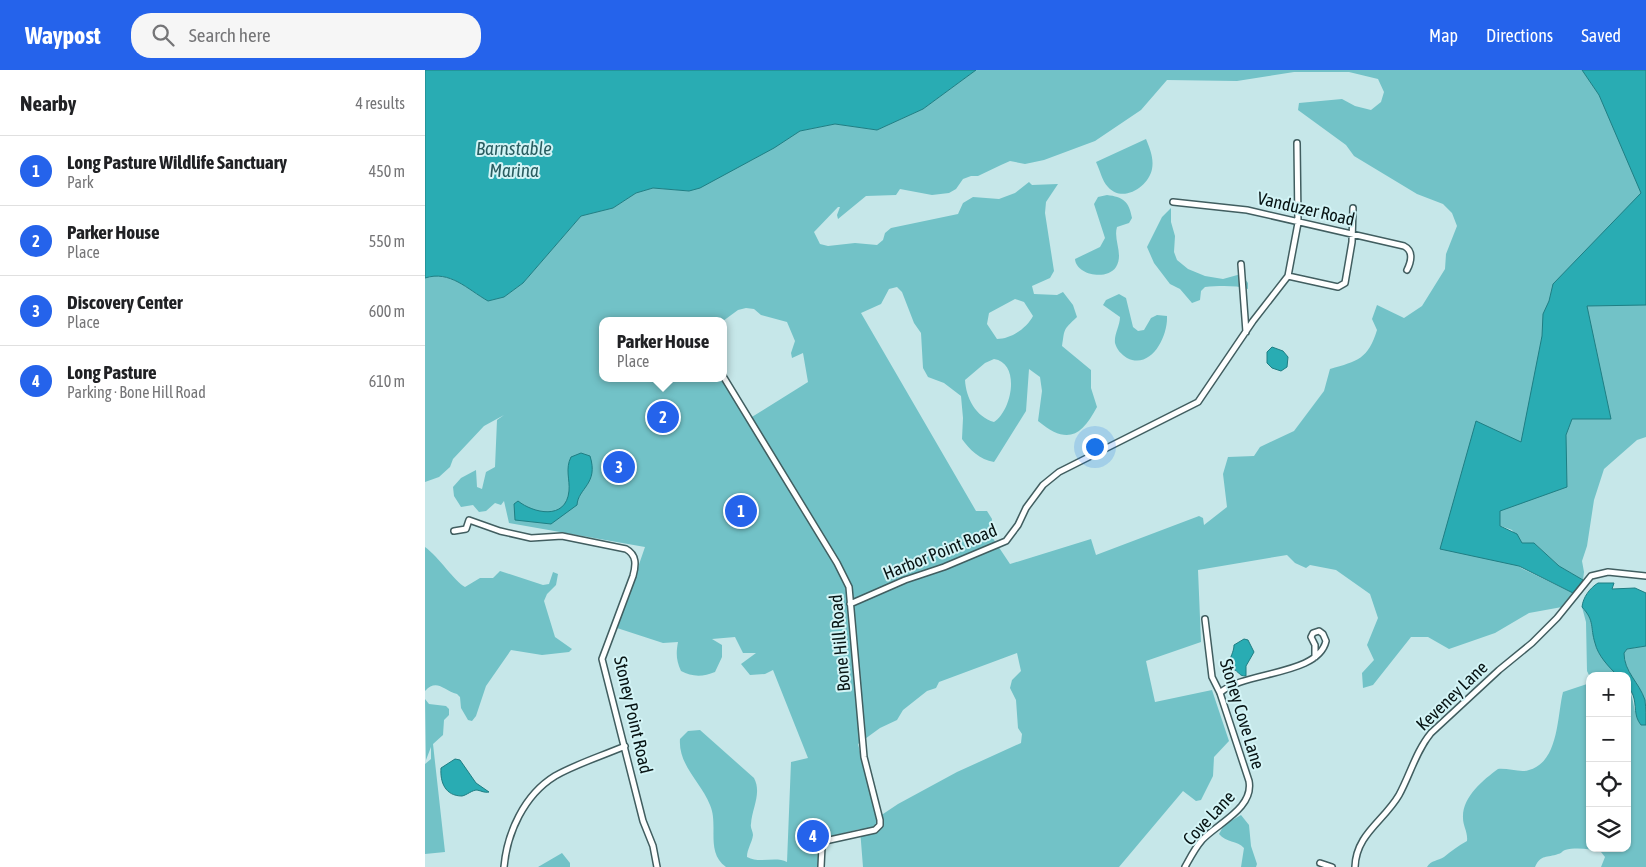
<!DOCTYPE html>
<html lang="en">
<head>
<meta charset="utf-8">
<style>
  :root { --surface:#fff; --page:#f6f6f6; --text:#202124; --muted:#757577; --line:#e0e0e0; --accent:#2563eb }
  body { margin:0; font-family:"Asap Condensed",sans-serif; background:var(--page); color:var(--text) }
  .controls { position:absolute; right:15px; bottom:15px; display:grid; overflow:hidden; border-radius:10px; box-shadow:0 1px 4px #0004 }
  .controls button { width:45px; height:45px; display:grid; place-items:center; padding:0; border:0; border-bottom:1px solid var(--line); background:var(--surface); color:var(--text); font:25px sans-serif }
  .you { position:absolute; left:669px; top:376px; width:18px; height:18px; margin:-12px; border:4px solid #fff; border-radius:50%; background:#1a73e8; box-shadow:0 0 0 8px #1a73e833 }
  .badge { display:grid; place-items:center; width:32px; height:32px; border-radius:50%; background:var(--accent); color:#fff; font-size:16px; font-weight:700 }
  .pin { position:absolute; translate:-50% -50%; border:2px solid #fff; box-shadow:0 1px 5px #0006 }
  .popup { position:absolute; left:174px; top:247px; width:128px; height:65px; box-sizing:border-box; display:grid; place-content:center; border-radius:10px; background:var(--surface); filter:drop-shadow(0 1px 4px #0005); font-size:16px; white-space:nowrap; color:var(--muted) }
  .popup b { font-size:19px; color:var(--text) }
  .popup::after { content:''; position:absolute; left:50%; top:100%; margin-left:-10px; border:10px solid transparent; border-top-color:var(--surface) }
  .list { margin:0; padding:0; list-style:none }
  h2 { display:flex; justify-content:space-between; align-items:center; height:65px; margin:0; padding:0 20px; font-size:21px }
  h2 small { font-size:16px; font-weight:400; color:var(--muted) }
  .list li { display:grid; grid-template-columns:32px 1fr auto; gap:15px; align-items:center; box-sizing:border-box; height:70px; padding:0 20px; border-top:1px solid var(--line) }
  .list b { display:block; font-size:19px; white-space:nowrap }
  .list p { margin:0; font-size:16px; white-space:nowrap; color:var(--muted) }
  .list em { font-size:16px; font-style:normal; color:var(--muted) }
  .icon { flex:none; width:28px; height:28px; fill:none; stroke:currentColor; stroke-width:2; stroke-linecap:round; stroke-linejoin:round }
  .map { position:relative; flex:none; width:1221px; height:797px; overflow:hidden }
  header { display:flex; align-items:center; gap:30px; box-sizing:border-box; height:70px; padding:0 25px; background:var(--accent); color:#fff }
  header strong { font-size:24px }
  nav { display:flex; gap:28px; margin-inline-start:auto; font-size:18px }
  .search { width:350px; height:45px; background:var(--page); display:flex; align-items:center; gap:12px; box-sizing:border-box; padding:0 18px; border-radius:20px; color:var(--muted); font-size:19px }
  main { display:flex }
  aside { flex:1; background:var(--surface) }
  .map>svg:first-child { display:block }
  .green { fill:#72c2c7; fill-rule:evenodd }
  .water { fill:#29acb3; stroke:#1f7e83 }
  .lines { fill:none; stroke-linecap:round; stroke-linejoin:round }
  .street-casing { stroke:#415e60; stroke-width:8 }
  .street { stroke:#fff; stroke-width:5 }
  .labels { text-anchor:middle; stroke-width:4; stroke-linejoin:round; paint-order:stroke }
  .street-label { font-size:18px; fill:#071313; stroke:#d3f4f6 }
  .water-label { font-size:19px; font-style:italic; fill:#295d60; stroke:#d3f4f6 }
</style>
</head>
<body>
<header>
<strong>Waypost</strong>
<div class="search"><svg class="icon" aria-label="search" viewBox="0 0 24 24"><circle cx="10" cy="10" r="6"/><path d="M15 15l6 6"/></svg>Search here</div>
<nav><a>Map</a><a>Directions</a><a>Saved</a></nav>
</header>
<main>
<aside>
<h2>Nearby<small>4 results</small></h2>
<ul class="list">
<li><span class="badge">1</span><div><b>Long Pasture Wildlife Sanctuary</b><p>Park</p></div><em>450 m</em></li>
<li><span class="badge">2</span><div><b>Parker House</b><p>Place</p></div><em>550 m</em></li>
<li><span class="badge">3</span><div><b>Discovery Center</b><p>Place</p></div><em>600 m</em></li>
<li><span class="badge">4</span><div><b>Long Pasture</b><p>Parking · Bone Hill Road</p></div><em>610 m</em></li>
</ul>
</aside>
<div class="map">
<svg width="1221" height="797" viewBox="0 0 1221 797">
  <rect width="100%" height="100%" fill="#c6e7e9"/>
  <path class="green" d="M551,0H1157L1179,32L1215,71L1221,176L1121,267L1134,297L1086,400L1064,465L1096,498L1148,523L1137,537L1104,543L1070,563L1024,579L1003,567H986L948,615L938,618L937,603L949,590L942,575L953,548L945,524L911,500L885,495L881,498L870,493L862,485L773,500L776,572L721,591L730,632L787,620L804,671L789,687L788,706L776,730L771,731L758,721L694,797H438L435,759L399,768L395,774L393,797H301C280,782 294,755 285,735C276,712 253,695 255,669L263,661L275,660L329,708C337,723 327,738 326,754C325,758 328,761 328,765C327,773 322,779 322,787C335,794 350,786 362,792L366,692L383,688L348,600L340,604L325,605L316,594L331,583H318L310,567L287,569L297,575V587L290,602C278,607 267,607 256,601C251,590 251,583 253,572L238,573L192,558L220,477L84,453L79,431L76,435L70,433L61,441L54,442L48,435L36,437L29,426L28,417L36,408L51,400L52,417L57,419L61,402L70,397L72,350L79,345L59,356L28,389L25,397L14,407L0,412V208C25,200 42,219 63,231L79,227L98,213L156,146L188,138L211,123L228,118L264,121L329,89L375,61L410,54L452,60L498,39ZM869,2H924L953,9L959,22L956,32L946,40L930,36L917,29L874,33L873,40L921,75L929,86L992,124L1018,134L1027,143L1032,156L1021,184L1020,199L997,236L979,248L952,235L947,249L952,260C943,289 933,291 905,299L899,321L869,361L835,377L829,386L803,387L798,404L802,437L779,455L778,448L774,446L671,485L666,469L585,494L565,464L567,449L562,441H551L436,243L456,234L464,219L472,217L477,222L489,253L496,263L498,298L503,307L519,313L536,326L538,348L537,369C544,379 555,390 569,392L571,389L601,341L604,299L615,307L617,321L613,351C642,375 656,367 672,337L666,318V300L637,276C640,259 637,261 652,247L648,235L638,222L632,225L609,224L607,216L625,208L629,201L620,143L621,132L633,114L607,115L604,112L590,123L574,129L548,127L538,133L533,144L466,158L460,163L458,170L452,175L430,173L403,176L395,174L389,162L413,137H415L412,145L413,149L441,126L471,125L475,119L507,125L524,123L531,119L538,109L546,106H553L576,95L585,91L600,94L619,90L670,71L716,40L742,10L812,11ZM590,229L599,232L608,246C602,258 586,269 572,269L562,254L564,243ZM321,238L329,239L336,245L362,252L370,271L366,283L367,288L378,283L383,312L322,350L296,308H178V251H298L313,240ZM569,289C596,293 587,341 569,352C551,347 541,328 540,310L560,293ZM592,583L596,601L587,610L585,618L591,630L593,658L597,664L596,673L532,702L473,734L452,748L433,674L455,658L472,650L478,640L502,621L511,618L514,612Z
    M721,69C725,79 729,88 727,99C724,116 698,134 683,117C677,111 675,100 671,92Z
    M682,125C698,127 704,131 707,148L704,153L692,157C688,170 699,184 691,197C682,211 651,205 650,189L675,177L680,168L669,134L673,127Z
    M746,138V152L750,166L749,182L752,190L763,199L780,206L798,209L816,204L823,213V219C810,215 793,216 780,217L776,221L775,230L767,233L755,219L745,214L729,193L722,177L737,147Z
    M1221,199V367L1212,370L1179,399L1169,430L1162,476L1157,491L1159,502L1158,510L1134,496L1109,473H1096L1087,460L1073,455L1052,415L1135,382L1153,330L1138,247Z
    M694,224L701,228L708,257L713,261L719,260L726,248L732,245L742,246C743,267 726,300 702,288C696,284 692,280 690,273C689,264 695,256 695,247L678,235L681,230Z
    M0,477C14,487 30,512 40,517L55,508H68L75,501L118,515L124,514L128,502L133,504L131,515L122,524L119,531L130,567L147,579L144,582L117,585L86,580L61,616L51,646L47,651L43,650L36,638L35,627L32,624C19,621 12,608 0,621Z
    M1157,537L1165,545L1168,564L1193,606L1165,607L1162,601L1161,552Z
    M1221,576V633C1214,615 1199,602 1199,583L1202,579Z
    M1165,613V778H1202V617C1211,629 1207,644 1216,655H1221V797H1176L1180,787L1176,782C1166,779 1151,777 1140,780C1137,781 1136,784 1133,784C1122,788 1116,784 1110,797H1002C1006,790 1013,791 1019,787C1026,781 1033,776 1042,771C1043,762 1038,756 1038,748C1037,727 1058,710 1073,699C1083,698 1096,703 1104,700C1134,692 1132,646 1138,622Z
    M0,629L4,634L21,636L24,639V645L19,650L18,665L8,674L20,782L0,784V694L6,689V677L1,690Z
    M816,745L824,755L826,776L832,794L831,797H816L819,778C812,770 801,773 794,764L799,755Z
    M137,783L145,793V797H113Z"/>
  <path class="water" d="M0,0H551L498,39L452,60L410,54L375,61L349,78L275,118L264,121L228,118L211,123L188,138L156,146L98,213L79,227L63,231C42,219 25,200 0,208Z
    M1157,0H1221V235L1162,236L1186,349H1147L1141,365L1142,417L1075,441V456L1092,464L1097,473H1109L1134,496L1158,510L1148,523L1094,496L1015,479L1051,351L1096,372L1117,266L1118,244L1124,231L1128,214L1216,123L1174,25Z
    M847,277L858,281L863,287L862,297L856,301L847,298L842,293V282Z
    M156,383L165,386C174,414 153,418 152,435L126,454L90,450L89,434L93,431C108,443 141,451 144,421C145,409 140,399 146,387Z
    M1173,513H1189L1187,519L1210,518L1221,523V576L1202,579L1199,583C1199,602 1214,612 1220,630C1221,638 1221,647 1221,655H1216C1208,645 1212,636 1208,625C1204,617 1202,615 1202,606H1193C1184,597 1173,586 1170,573C1165,557 1170,551 1157,537C1158,527 1165,518 1173,513Z
    M819,569L823,570L829,582L821,596V606C814,606 815,603 810,600C798,594 809,586 809,575Z
    M30,689L35,690L51,713L64,722C59,723 57,721 52,720C47,720 42,725 37,726C20,726 15,712 16,698Z"/>
  <g class="lines">
    <defs>
      <path id="street" d="M748,132L822,140L979,176C989,181 986,192 982,200
        M816,194L821,262
        M863,206L873,153L872,73
        M298,306L412,493L424,517L439,687L455,750V755L450,760L400,771L397,776L396,797
        M29,461L41,459L44,450L75,461L106,468L137,466L201,479C212,485 211,495 208,506L177,589L218,751L228,776L232,797
        M425,534L480,510L519,497L581,471L593,455L601,438L618,415L634,402L773,332L828,251L863,206L913,217L920,213L927,172L928,138
        M795,623C818,601 893,606 901,571L898,564L894,561L888,563L886,567L890,575V587
        M895,793L907,797
        M79,797C82,763 99,725 130,706C151,694 177,686 200,676
        M760,797C765,788 770,778 777,770C793,753 829,738 824,711L795,623L787,607L780,549
        M930,797C931,764 959,751 974,725C985,705 991,681 1006,663L1074,600L1107,573L1132,548L1166,506L1183,502L1221,506"/>
    </defs>
    <use href="#street" class="street-casing"/>
    <use href="#street" class="street"/>
  </g>
  <g class="labels">
    <g class="street-label">
      <text transform="translate(881 139) rotate(13)" y="6">Vanduzer Road</text>
      <text transform="translate(515 482) rotate(-22)" y="6">Harbor Point Road</text>
      <text transform="translate(415 573) rotate(-95)" y="6">Bone Hill Road</text>
      <text transform="translate(1027 626) rotate(-44)" y="6">Keveney Lane</text>
      <text transform="translate(817 644) rotate(73)" y="6">Stoney Cove Lane</text>
      <text transform="translate(208 645) rotate(77)" y="6">Stoney Point Road</text>
      <text transform="translate(784 748) rotate(-47)" y="6">Cove Lane</text>
    </g>
    <g class="water-label">
      <text x="89" y="85">Barnstable<tspan x="89" dy="22">Marina</tspan></text>
    </g>
  </g>
</svg>
<div class="controls">
<button>+</button>
<button>−</button>
<button><svg class="icon" aria-label="locate" viewBox="0 0 24 24"><circle cx="12" cy="12" r="6"/><path d="M12 2v4M12 18v4M2 12h4M18 12h4"/></svg></button>
<button><svg class="icon" aria-label="layers" viewBox="0 0 24 24"><path d="M12 4l9 5-9 5-9-5zM3 14l9 5 9-5"/></svg></button>
</div>
<div class="you"></div>
<div class="pin badge" style="left:316px;top:441px">1</div>
<div class="pin badge" style="left:238px;top:347px">2</div>
<div class="popup"><b>Parker House</b>Place</div>
<div class="pin badge" style="left:194px;top:397px">3</div>
<div class="pin badge" style="left:388px;top:766px">4</div>
</div>
</main>
</body>
</html>
